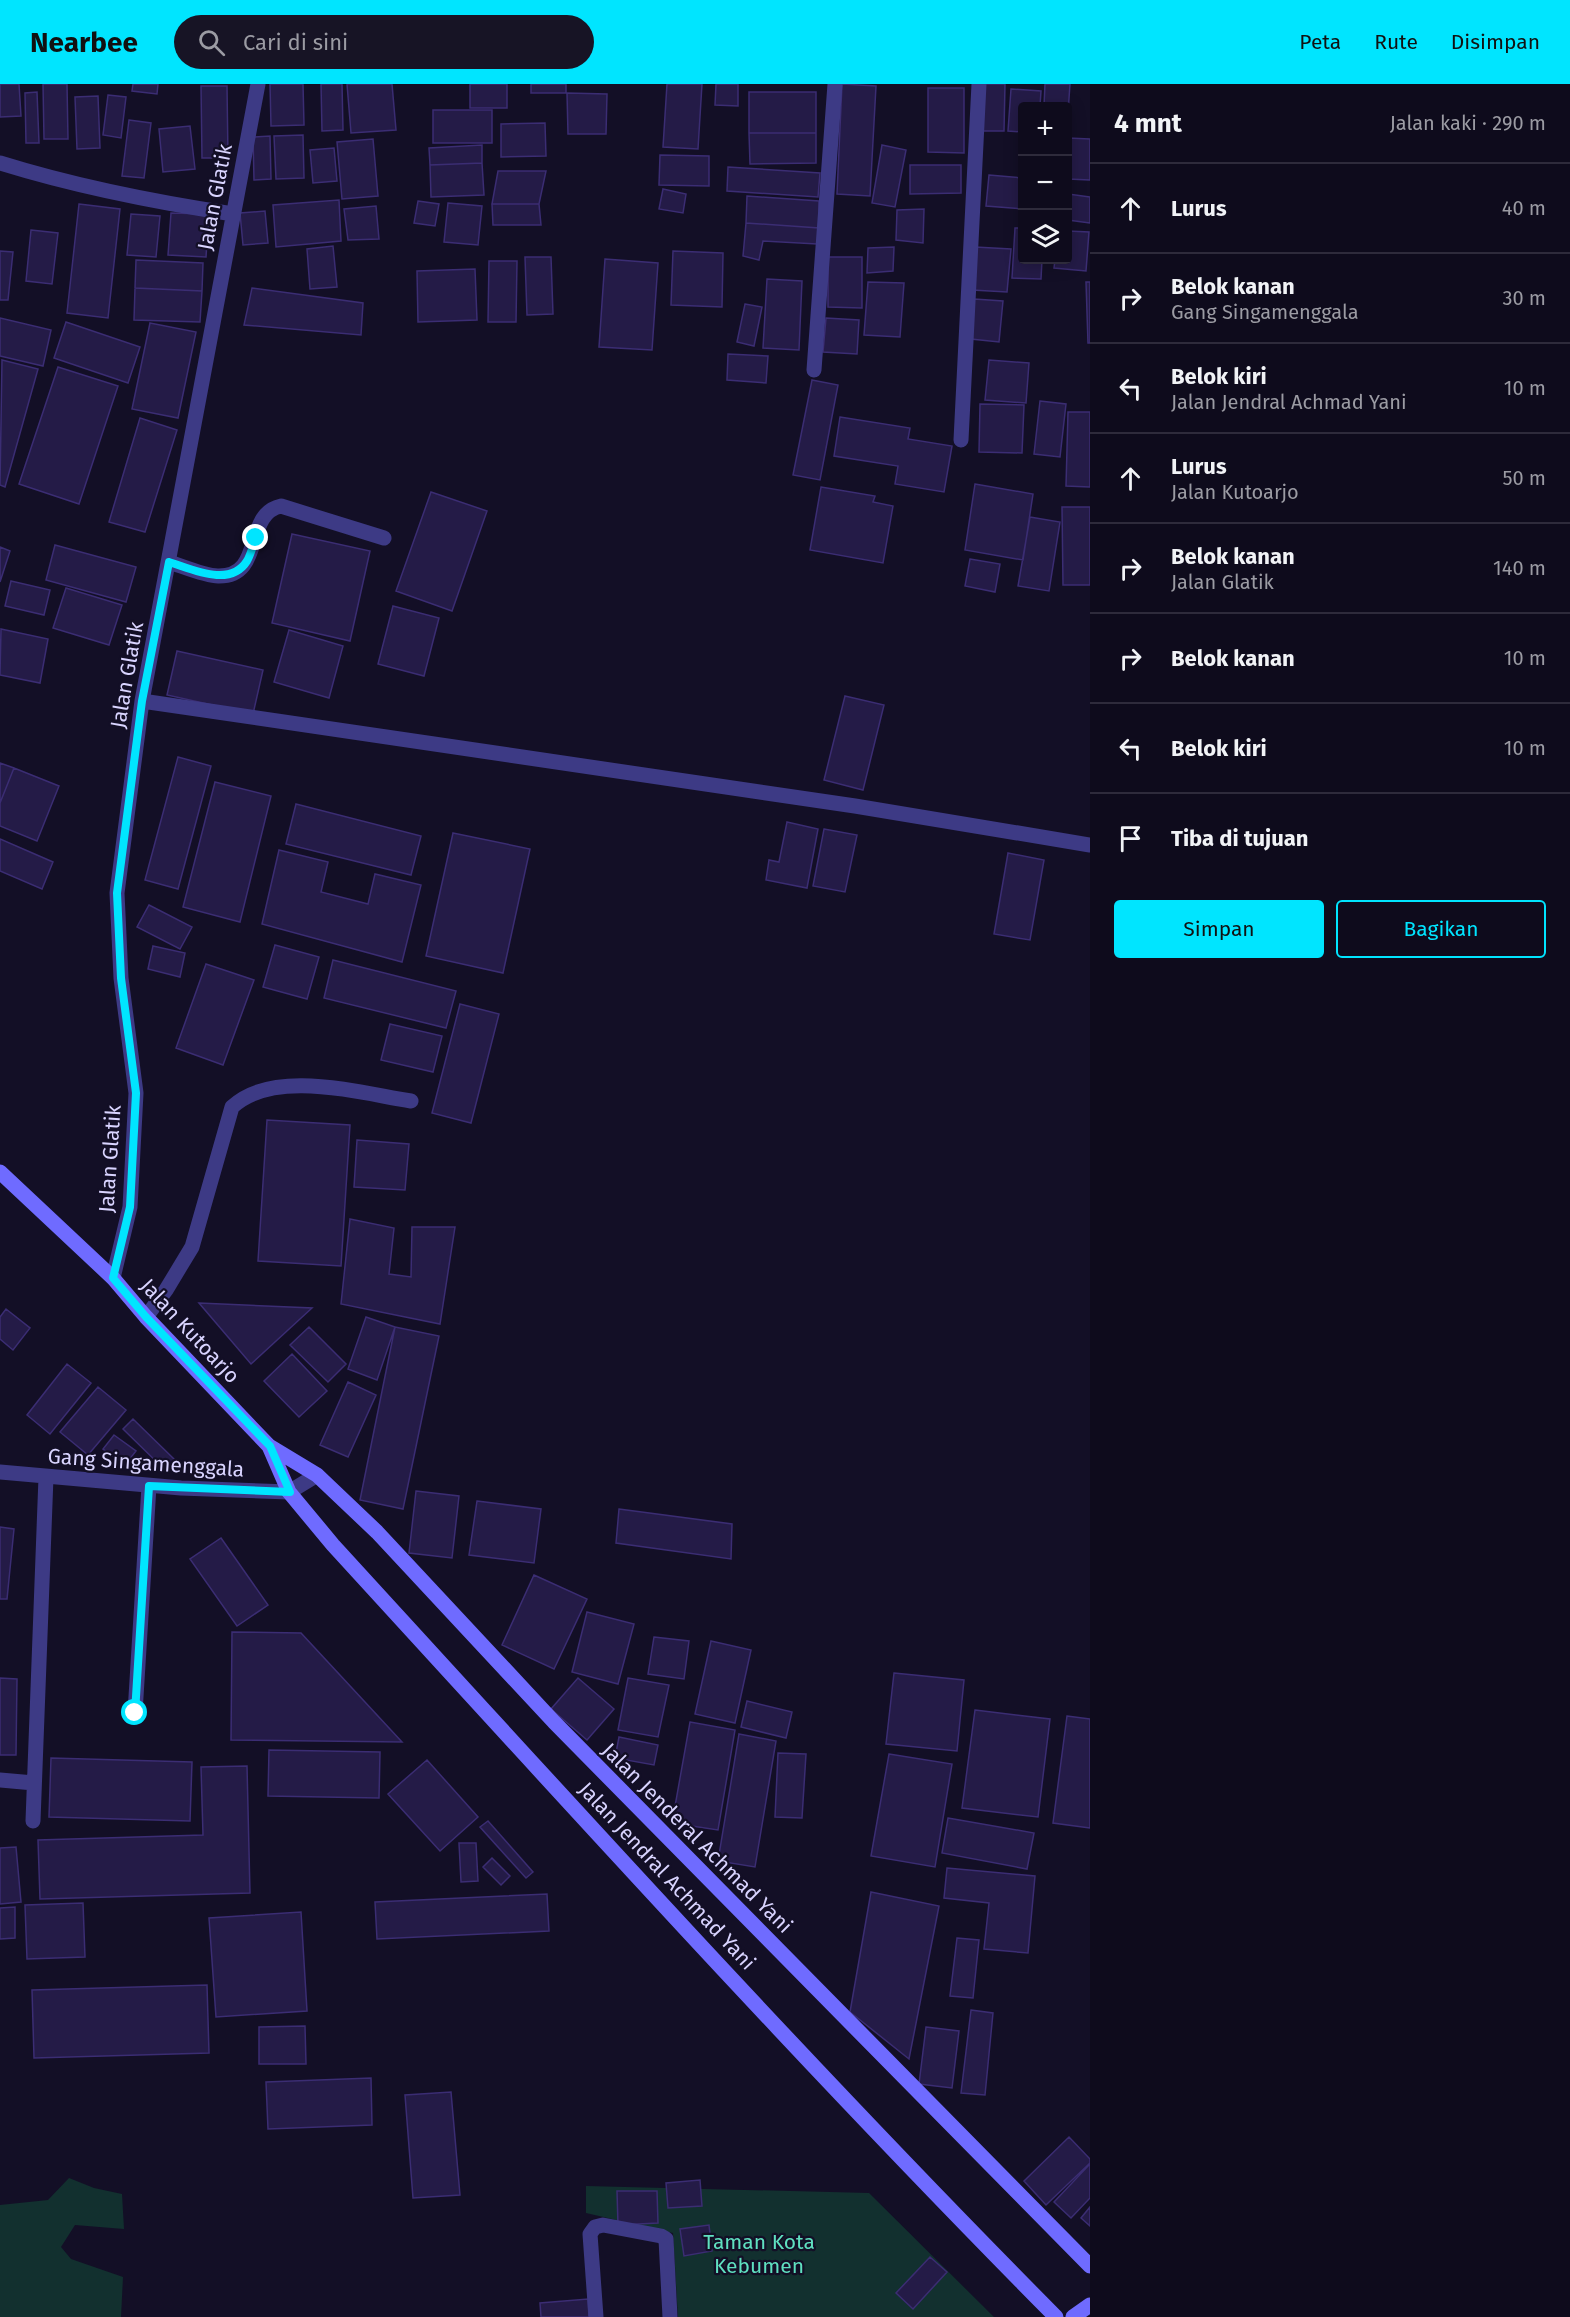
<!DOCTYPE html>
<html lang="id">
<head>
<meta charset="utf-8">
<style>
  :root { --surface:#0e0b1c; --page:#171425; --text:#f1f3f6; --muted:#9b9ba3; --line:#2e2b3b; --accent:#00e5ff }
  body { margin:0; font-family:"Fira Sans",sans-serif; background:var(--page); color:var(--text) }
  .controls { position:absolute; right:18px; top:18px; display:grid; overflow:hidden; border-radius:6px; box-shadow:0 3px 15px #0003 }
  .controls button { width:54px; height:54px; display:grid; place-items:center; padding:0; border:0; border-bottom:2px solid var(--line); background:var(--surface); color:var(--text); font:30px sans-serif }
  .stop { position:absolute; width:18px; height:18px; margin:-14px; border:4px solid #00e5ff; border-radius:50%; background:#fff }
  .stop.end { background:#00e5ff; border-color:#fff; box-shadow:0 2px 6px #0008 }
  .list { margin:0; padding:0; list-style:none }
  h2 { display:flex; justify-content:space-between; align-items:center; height:78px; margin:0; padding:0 24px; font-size:26px }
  h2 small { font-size:20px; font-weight:400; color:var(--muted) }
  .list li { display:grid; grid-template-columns:39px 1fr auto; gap:18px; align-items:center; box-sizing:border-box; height:90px; padding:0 24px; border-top:2px solid var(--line) }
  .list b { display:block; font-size:22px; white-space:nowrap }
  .list p { margin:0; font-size:20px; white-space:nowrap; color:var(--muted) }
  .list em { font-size:20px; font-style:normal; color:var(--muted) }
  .actions { display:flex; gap:12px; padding:18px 24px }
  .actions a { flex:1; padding:14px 0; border:2px solid var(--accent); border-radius:6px; text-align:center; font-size:21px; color:var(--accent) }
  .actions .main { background:var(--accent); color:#111 }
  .icon { flex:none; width:33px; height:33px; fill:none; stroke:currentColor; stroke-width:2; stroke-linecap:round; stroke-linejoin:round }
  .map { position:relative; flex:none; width:1090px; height:2233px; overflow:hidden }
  header { display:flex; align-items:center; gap:36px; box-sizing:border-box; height:84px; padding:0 30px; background:var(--accent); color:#111 }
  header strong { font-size:28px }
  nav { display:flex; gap:33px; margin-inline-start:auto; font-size:21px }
  .search { width:420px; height:54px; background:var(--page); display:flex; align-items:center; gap:15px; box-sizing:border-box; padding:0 21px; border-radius:33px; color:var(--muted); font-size:22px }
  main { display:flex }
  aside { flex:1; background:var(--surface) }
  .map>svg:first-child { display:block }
  .green { fill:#12302f }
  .building { fill:#241b47; stroke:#3b2d73; stroke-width:1.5 }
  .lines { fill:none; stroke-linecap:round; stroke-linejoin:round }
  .lane { stroke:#3d3a85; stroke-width:15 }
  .street { stroke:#3d3a85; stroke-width:15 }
  .secondary { stroke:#6f6bff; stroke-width:15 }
  .route { stroke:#00e5ff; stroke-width:8 }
  .labels { text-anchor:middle; stroke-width:4.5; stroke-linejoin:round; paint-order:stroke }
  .street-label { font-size:21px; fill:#d9d4ff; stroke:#130f26 }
  .park-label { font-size:21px; fill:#5fe0c0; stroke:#130f26 }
</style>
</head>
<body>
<header>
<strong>Nearbee</strong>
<div class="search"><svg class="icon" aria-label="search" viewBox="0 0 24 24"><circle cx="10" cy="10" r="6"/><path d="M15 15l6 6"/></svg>Cari di sini</div>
<nav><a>Peta</a><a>Rute</a><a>Disimpan</a></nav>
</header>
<main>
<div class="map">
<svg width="1090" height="2233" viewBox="0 0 1090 2233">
  <rect width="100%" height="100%" fill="#130f26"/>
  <path class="green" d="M69,2094L94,2104L122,2110L124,2145L75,2141L61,2163L71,2175L123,2193L121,2233H0V2121L48,2116Z
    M586,2102L869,2109L994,2233H678L673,2149L586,2129Z"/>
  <path class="building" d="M0,0H19L21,32L0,33Z
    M43,0H67L68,55H44Z
    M133,0H158L157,10L132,7Z
    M270,0H303L304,41L271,42Z
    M321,0H342L343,46L322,47Z
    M347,0H392L396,46L351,49Z
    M470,0H507V24H470Z
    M531,0H566V9H531Z
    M667,0H702L698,65L663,63Z
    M716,0H738V22L715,21Z
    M842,0L876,2L870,112L837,110Z
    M981,0H1005L1004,47H980Z
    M1045,0H1070L1068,29V22H1044Z
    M201,2H227L228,74H202Z
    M928,4H964V69L928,68Z
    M1011,5L1041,7L1040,22H1023V48L1008,47Z
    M37,8L39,59H26L25,9Z
    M749,8H816V49H749Z
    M567,9L607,10L606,50H568Z
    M108,11L126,13L121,54L103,51Z
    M98,12L100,64L77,65L75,13Z
    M433,26H492V59H433Z
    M129,36L151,39L144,94L122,92Z
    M545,39L546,72L501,73V40Z
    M190,42L195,85L163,88L159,45Z
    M749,49H816V79L750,80Z
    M303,51L304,94L276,95L274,52Z
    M270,52L271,95L254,96L253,53Z
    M1068,54L1090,55V96L1068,95Z
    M373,55L378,112L342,115L337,58Z
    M482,61V79L430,81L429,64Z
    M882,61L906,66L895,123L872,119Z
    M334,64L337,97L313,99L310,66Z
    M660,71L709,72V102L659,101Z
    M482,79L484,111L431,113L430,81Z
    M910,81H961V109L910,110Z
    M728,83L820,89L818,113L727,107Z
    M498,87H546L539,120H492Z
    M989,91L1023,94V125L986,122Z
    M663,105L686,110L683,129L659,125Z
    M1068,110L1090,113V139L1068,136Z
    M747,112L819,117V144L746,139Z
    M339,116L341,157L276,163L273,121Z
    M418,117L439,120L435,142L414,139Z
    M448,119L482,122L478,161L444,158Z
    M79,120L120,125L108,234L67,229Z
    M492,120H539L541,141H493Z
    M376,122L379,155L348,156L344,125Z
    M924,125L923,159L896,156L897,126Z
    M265,127L268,159L243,161L240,129Z
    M171,129L209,130L206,173L168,171Z
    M131,130L160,132L156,173L127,171Z
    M746,139L819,144L817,160L763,157L759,176L743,172Z
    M1015,144H1023V176H1042L1041,195L1012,194Z
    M31,146L58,149L52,200L26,197Z
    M1068,147L1089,148L1086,187L1054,184L1055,176H1068Z
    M333,162L337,203L310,205L307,165Z
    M894,163L893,187L867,189L868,164Z
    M975,163L1011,165L1007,208L972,206Z
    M0,167L13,168L8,216H0Z
    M673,167L723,169L722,223L671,221Z
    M525,173H551L553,230L527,231Z
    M828,173H862V224L828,223Z
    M605,175L658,179L652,266L599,263Z
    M136,176L203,179L202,207L135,204Z
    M489,177H517L516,238H488Z
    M475,185L477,236L418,238L417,187Z
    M767,195L802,197L799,266L763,264Z
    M868,198L904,199L900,253L864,251Z
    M1086,198H1090V259H1088Z
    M135,204L202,207L200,238L134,236Z
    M252,204L363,219L361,251L244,241Z
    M974,215L1003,217L999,258L971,255Z
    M745,220L762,223L754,262L737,258Z
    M0,234L51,246L43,282L0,272Z
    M826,234L859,236L857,270L823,268Z
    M66,238L140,263L128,299L54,274Z
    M150,239L196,248L178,334L132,325Z
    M728,270L768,272L766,299L727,296Z
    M2,276L38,285L5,403L0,401Z
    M989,276L1029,279L1026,319L985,316Z
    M58,283L118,302L79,420L19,400Z
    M812,296L838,301L820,396L793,391Z
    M1040,317L1066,320L1060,373L1034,370Z
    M980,320L1024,321L1022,369L979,368Z
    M1068,328H1090V403L1066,402Z
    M840,333L910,344L908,355L952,362L944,408L895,400L898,382L834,372Z
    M140,334L177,346L145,448L109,438Z
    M975,400L1033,410L1023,476L965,466Z
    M821,403L875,412L873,418L893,422L883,479L810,466Z
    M431,408L487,427L452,527L396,507Z
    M1062,423H1090V501H1063Z
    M1030,433L1060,438L1049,507L1018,502Z
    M292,450L370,467L350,557L272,539Z
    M55,461L136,483L126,518L46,496Z
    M0,463L10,467L0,498Z
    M970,475L1000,480L995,508L965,502Z
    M11,497L50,506L44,531L5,522Z
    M66,504L122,521L109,561L53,544Z
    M393,522L439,534L424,592L378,580Z
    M1,545L48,555L40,599L0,591Z
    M289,546L343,562L329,614L274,598Z
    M177,567L263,586L253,630L167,611Z
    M845,612L884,621L863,706L824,696Z
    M178,673L211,682L178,805L145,796Z
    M0,679L14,684L0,719Z
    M14,684L59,702L37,757L0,742V719Z
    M215,698L271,712L240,838L183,823Z
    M296,720L421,752L411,791L286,760Z
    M787,738L818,745L807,804L766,796L769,776L779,778Z
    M824,745L857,751L845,808L813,802Z
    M453,749L530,765L503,889L426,872Z
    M0,755L53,778L42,805L0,787Z
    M279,766L328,778L321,808L368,820L375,790L421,801L402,878L262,840Z
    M1008,769L1044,776L1030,856L994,850Z
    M149,821L192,843L180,865L137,843Z
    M275,861L319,873L307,915L263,903Z
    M153,862L185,869L180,893L148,885Z
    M333,876L456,907L446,944L324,914Z
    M206,880L254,896L223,981L176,964Z
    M460,920L499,930L471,1039L432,1029Z
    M390,940L442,952L433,988L381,976Z
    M267,1036L350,1041L341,1182L258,1177Z
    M357,1056L409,1060L405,1106L354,1103Z
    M350,1135L394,1144L389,1190L411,1193L412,1143H455L440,1240L341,1220Z
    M199,1219L312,1224L251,1280Z
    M6,1225L30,1244L13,1266L0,1255V1233Z
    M366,1233L395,1243L377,1296L348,1285Z
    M309,1243L346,1280L328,1298L290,1261Z
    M395,1243L439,1252L403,1425L360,1416Z
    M292,1270L327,1307L299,1333L264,1297Z
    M67,1280L91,1299L50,1350L27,1331Z
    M348,1298L376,1311L348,1373L320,1361Z
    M98,1303L126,1326L88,1371L60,1348Z
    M133,1335L175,1376L165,1386L123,1345Z
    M114,1351L136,1367L125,1381L103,1365Z
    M416,1407L459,1412L452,1474L409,1469Z
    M477,1417L541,1425L534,1479L469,1471Z
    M619,1425L732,1440L731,1475L616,1459Z
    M0,1443L14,1445L7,1515H0Z
    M221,1454L268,1521L237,1542L190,1475Z
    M534,1491L587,1515L554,1585L502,1561Z
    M587,1528L634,1540L618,1600L572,1588Z
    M232,1548L301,1549L402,1658L231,1656Z
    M654,1553L689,1557L684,1595L648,1590Z
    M711,1557L751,1566L735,1639L695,1630Z
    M894,1589L964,1596L957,1667L886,1660Z
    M0,1594L17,1595L16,1671H0Z
    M578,1594L614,1625L587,1656L551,1625Z
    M628,1594L669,1601L658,1653L618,1646Z
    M747,1617L792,1628L786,1654L741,1643Z
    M975,1626L1050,1635L1038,1733L962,1724Z
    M1067,1632L1090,1635V1744L1053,1739Z
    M690,1638L735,1646L718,1746L672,1739Z
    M739,1650L776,1657L755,1783L718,1777Z
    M619,1653L658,1661L654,1681L615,1674Z
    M269,1666L380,1668L379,1714L268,1712Z
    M778,1669L806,1670L802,1734L775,1733Z
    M889,1670L952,1680L935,1783L871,1772Z
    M51,1674L192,1678L190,1737L49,1733Z
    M427,1676L478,1733L440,1767L388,1710Z
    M247,1682L250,1809L40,1815L38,1756L203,1751L201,1683Z
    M948,1734L1034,1749L1027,1785L942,1769Z
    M488,1737L533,1788L526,1794L480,1743Z
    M459,1759H476L478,1797L461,1798Z
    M16,1763L21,1818L0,1820V1764Z
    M492,1774L510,1792L501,1801L483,1783Z
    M947,1784L1035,1792L1028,1869L984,1865L989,1819L944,1814Z
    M871,1808L939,1822L909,1975L850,1928Z
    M547,1810L549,1847L377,1855L375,1818Z
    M83,1819L85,1873L27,1875L25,1821Z
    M15,1823V1854L0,1855V1824Z
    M301,1828L307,1927L216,1933L209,1834Z
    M957,1854L979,1856L973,1914L950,1912Z
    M207,1901L209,1969L34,1974L32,1906Z
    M971,1926L993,1929L985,2011L961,2009Z
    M305,1942L306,1980H259V1943Z
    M926,1943L959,1947L952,2004L919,2000Z
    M371,1994L372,2041L268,2045L266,1998Z
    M451,2008L460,2111L413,2114L405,2011Z
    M1069,2053L1090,2075V2079L1046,2121L1024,2097Z
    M1090,2080V2114L1071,2134L1054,2118Z
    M700,2096L702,2122L668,2124L666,2099Z
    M617,2107H657L658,2139L618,2141Z
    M1090,2123V2142L1081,2134Z
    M709,2141L712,2167L684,2172L680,2145Z
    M930,2173L947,2188L913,2225L896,2209Z
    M588,2215L589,2233H541L540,2219Z"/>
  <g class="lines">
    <path class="lane" d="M169,478C182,482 205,492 218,492C265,493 243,430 281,422L384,454
      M146,1233L166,1206L192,1163L232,1023C274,984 359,1009 411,1017
      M135,1629L149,1402
      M596,2233L590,2150L595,2143L603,2141L661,2152L666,2155L670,2233"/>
    <path class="street" d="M0,79C77,103 154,118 233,130
      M814,286L835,0
      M961,356L979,0
      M142,617L855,722L1090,761
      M113,1194L130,1123L136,1009L121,894L117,809L142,617L258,0
      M0,1388L181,1404L289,1408L317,1391
      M0,1696L34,1699
      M33,1737L46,1393"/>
    <path class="secondary" d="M0,1088L113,1194L146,1233L269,1362L317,1391L377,1448L554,1638L1090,2182
      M269,1362L289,1408L333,1461C571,1721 808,1983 1056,2233
      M1073,2233L1090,2221"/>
  </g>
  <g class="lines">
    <path class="route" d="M135,1629L149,1402L290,1408L270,1362L146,1233L113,1194L130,1123L136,1009L121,894L117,809L142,617L169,478C192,485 230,504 247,477C251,470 253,461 256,454"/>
  </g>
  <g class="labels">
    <g class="street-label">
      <text transform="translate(215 113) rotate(-79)" y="7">Jalan Glatik</text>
      <text transform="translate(127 591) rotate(-80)" y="7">Jalan Glatik</text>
      <text transform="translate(110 1075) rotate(-86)" y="7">Jalan Glatik</text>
      <text transform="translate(190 1247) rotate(47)" y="7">Jalan Kutoarjo</text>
      <text transform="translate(146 1379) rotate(4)" y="7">Gang Singamenggala</text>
      <text transform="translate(697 1754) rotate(45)" y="7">Jalan Jenderal Achmad Yani</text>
      <text transform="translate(667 1792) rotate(47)" y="7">Jalan Jendral Achmad Yani</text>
    </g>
    <g class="park-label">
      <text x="759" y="2165">Taman Kota<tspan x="759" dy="24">Kebumen</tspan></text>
    </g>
  </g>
</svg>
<div class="controls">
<button>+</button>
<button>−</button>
<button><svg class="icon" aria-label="layers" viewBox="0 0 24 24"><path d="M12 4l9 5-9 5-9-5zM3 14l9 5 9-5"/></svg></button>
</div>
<div class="stop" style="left:135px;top:1629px"></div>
<div class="stop end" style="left:256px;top:454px"></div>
</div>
<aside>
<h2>4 mnt<small>Jalan kaki · 290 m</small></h2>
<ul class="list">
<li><svg class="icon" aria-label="ahead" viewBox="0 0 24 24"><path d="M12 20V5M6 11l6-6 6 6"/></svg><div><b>Lurus</b></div><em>40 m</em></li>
<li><svg class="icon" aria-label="right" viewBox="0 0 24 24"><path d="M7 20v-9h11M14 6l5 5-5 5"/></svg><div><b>Belok kanan</b><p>Gang Singamenggala</p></div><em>30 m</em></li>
<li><svg class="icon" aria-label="left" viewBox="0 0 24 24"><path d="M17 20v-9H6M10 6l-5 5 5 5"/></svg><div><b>Belok kiri</b><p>Jalan Jendral Achmad Yani</p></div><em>10 m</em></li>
<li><svg class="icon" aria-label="ahead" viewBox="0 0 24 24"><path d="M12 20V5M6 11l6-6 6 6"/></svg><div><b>Lurus</b><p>Jalan Kutoarjo</p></div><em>50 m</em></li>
<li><svg class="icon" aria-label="right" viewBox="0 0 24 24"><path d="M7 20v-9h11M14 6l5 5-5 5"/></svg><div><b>Belok kanan</b><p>Jalan Glatik</p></div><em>140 m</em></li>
<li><svg class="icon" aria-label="right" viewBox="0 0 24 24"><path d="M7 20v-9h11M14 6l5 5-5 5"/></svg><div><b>Belok kanan</b></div><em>10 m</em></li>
<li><svg class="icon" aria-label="left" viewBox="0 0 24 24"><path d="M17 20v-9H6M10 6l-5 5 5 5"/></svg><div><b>Belok kiri</b></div><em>10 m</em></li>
<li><svg class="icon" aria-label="arrive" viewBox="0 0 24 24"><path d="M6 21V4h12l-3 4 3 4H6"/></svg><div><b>Tiba di tujuan</b></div></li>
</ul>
<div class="actions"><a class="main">Simpan</a><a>Bagikan</a></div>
</aside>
</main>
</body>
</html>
